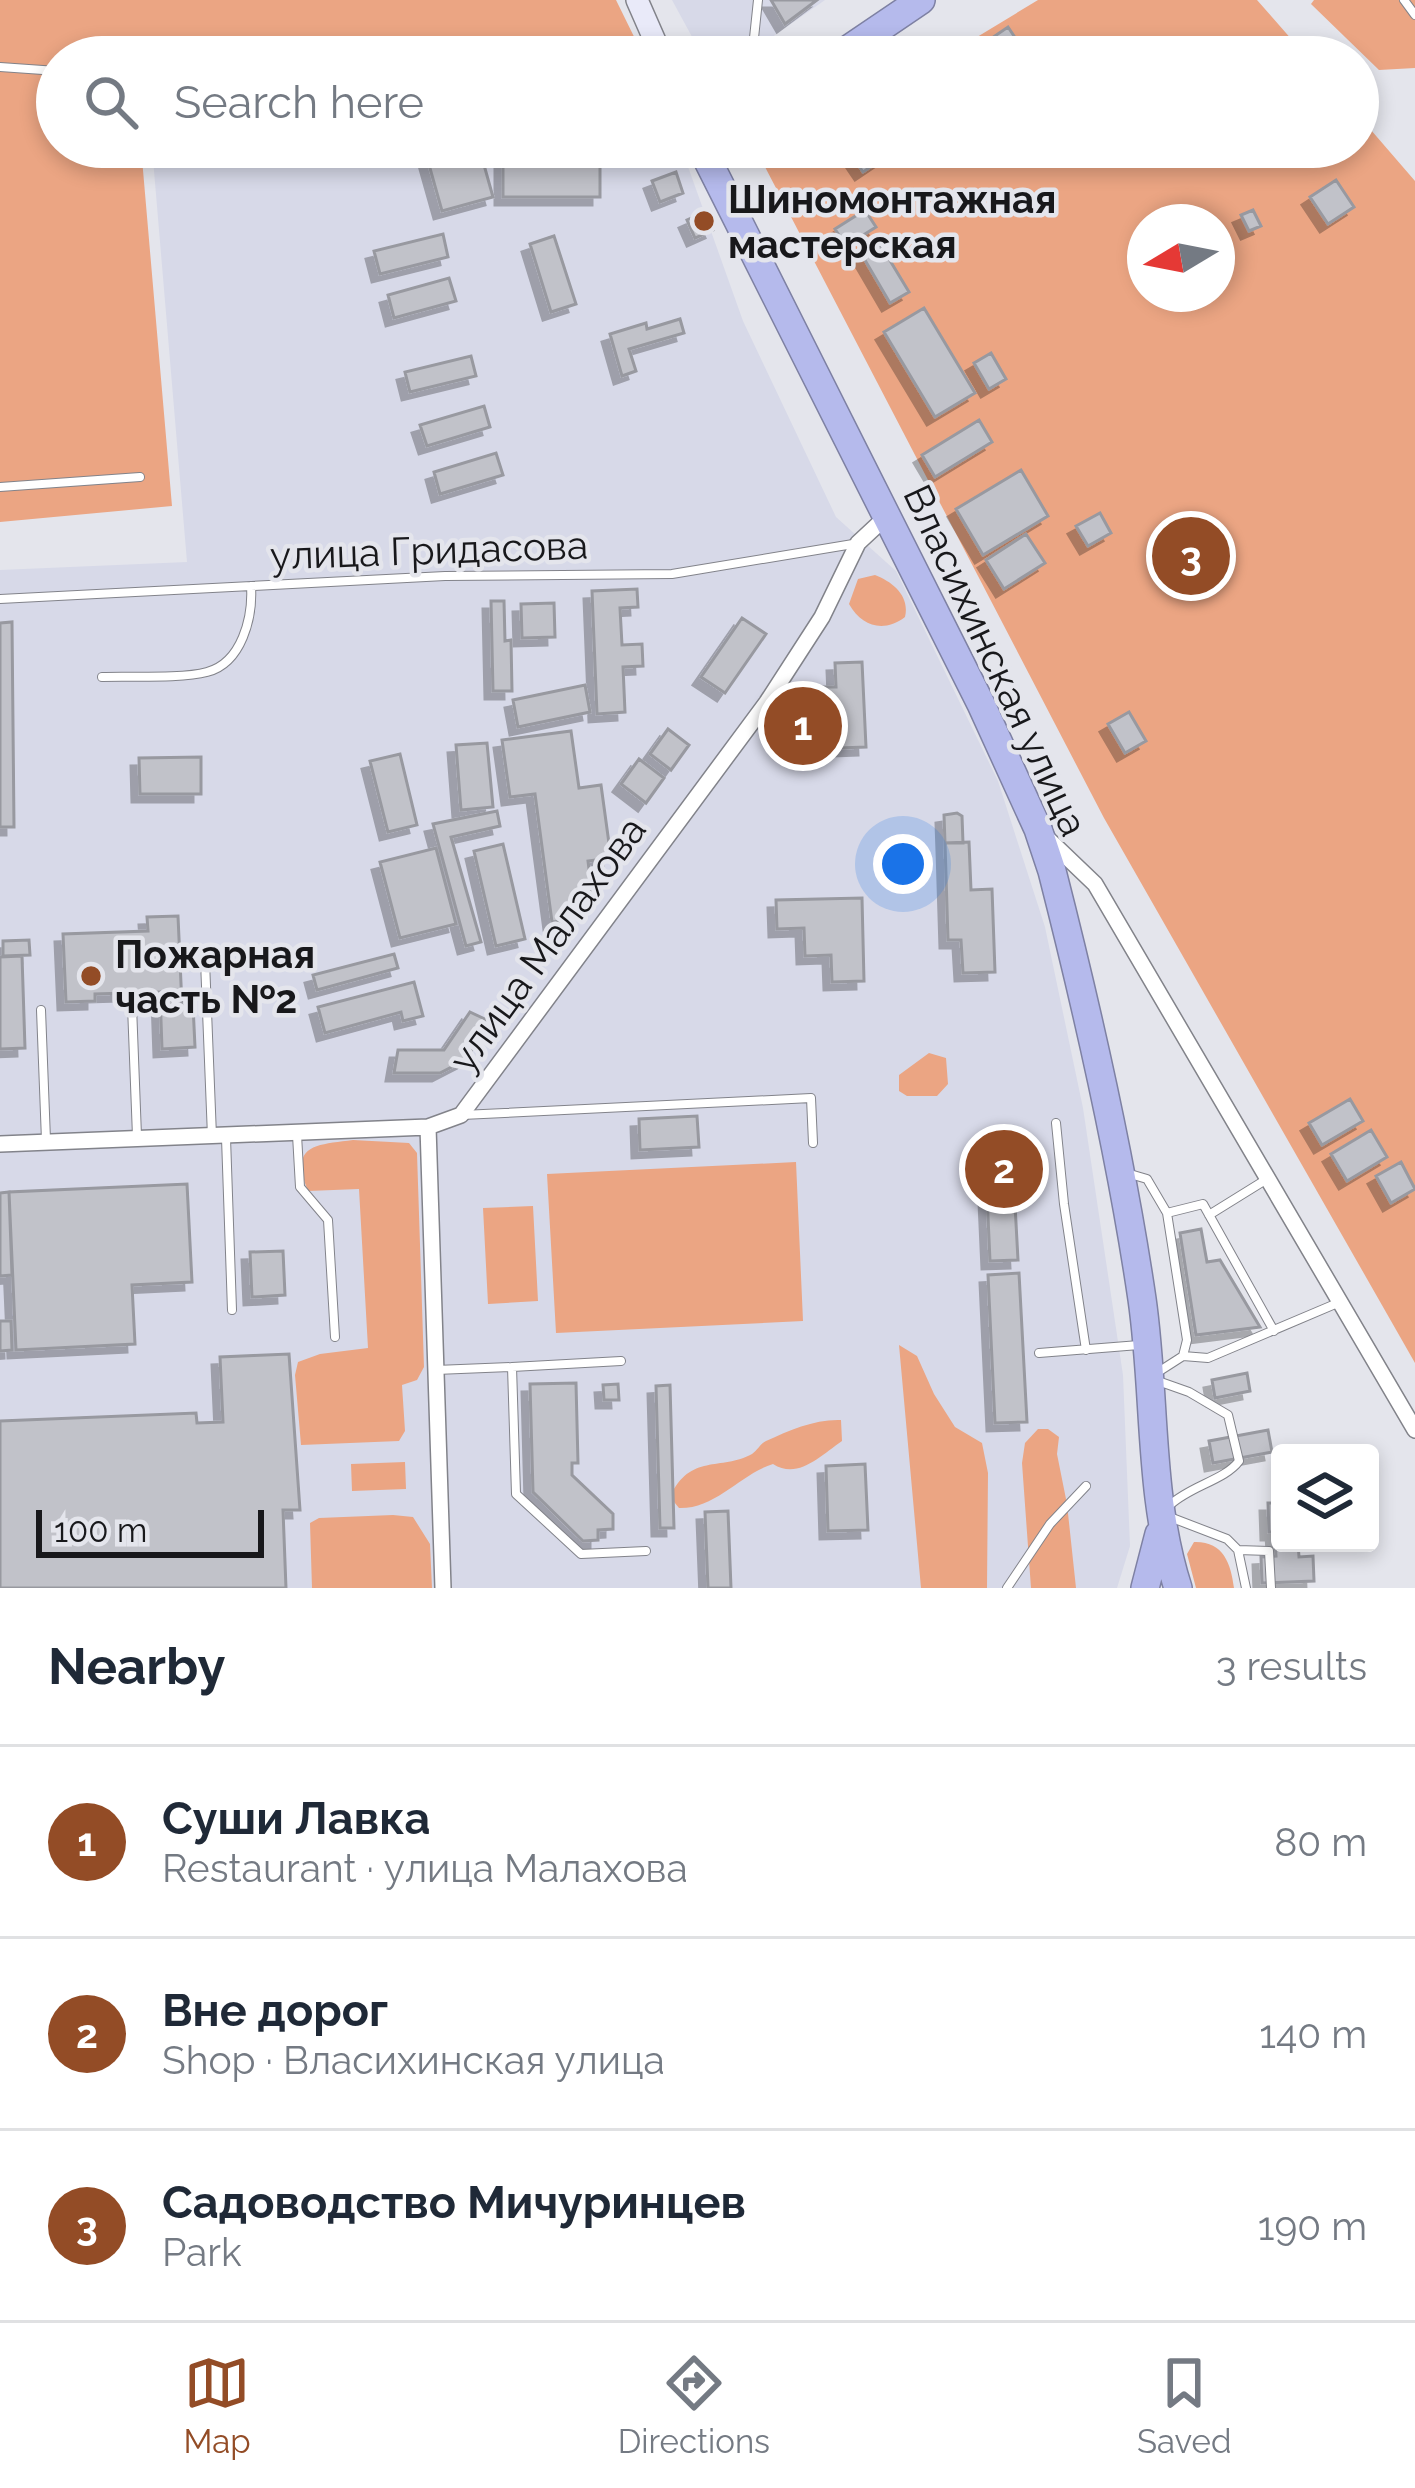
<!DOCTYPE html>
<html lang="en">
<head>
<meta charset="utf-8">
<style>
  :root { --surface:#fff; --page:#f6f6f7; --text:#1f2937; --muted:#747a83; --line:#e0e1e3; --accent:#934c26 }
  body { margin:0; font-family:Raleway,sans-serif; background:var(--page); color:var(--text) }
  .controls { position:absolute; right:36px; bottom:36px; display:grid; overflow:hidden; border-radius:12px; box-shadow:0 6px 18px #0003 }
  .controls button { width:108px; height:108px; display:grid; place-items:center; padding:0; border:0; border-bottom:3px solid var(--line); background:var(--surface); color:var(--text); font:60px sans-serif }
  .compass { position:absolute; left:1127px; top:204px; width:108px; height:108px; border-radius:50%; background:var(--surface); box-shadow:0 6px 18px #0003; rotate:260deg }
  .scale { position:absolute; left:36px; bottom:30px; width:228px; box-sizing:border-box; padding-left:12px; border:6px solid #18181b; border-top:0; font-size:33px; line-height:42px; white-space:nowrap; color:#18181b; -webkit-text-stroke:9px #e4e5ec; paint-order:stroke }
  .you { position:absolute; left:903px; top:864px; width:42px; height:42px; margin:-30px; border:9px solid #fff; border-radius:50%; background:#1a73e8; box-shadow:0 0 0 18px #1a73e833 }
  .badge { display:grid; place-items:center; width:78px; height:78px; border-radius:50%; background:var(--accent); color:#fff; font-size:39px; font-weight:700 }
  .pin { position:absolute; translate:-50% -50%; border:6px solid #fff; box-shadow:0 3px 12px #0006 }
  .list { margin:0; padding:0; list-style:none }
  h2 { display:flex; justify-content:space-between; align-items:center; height:156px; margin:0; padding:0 48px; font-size:51px }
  h2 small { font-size:39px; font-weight:400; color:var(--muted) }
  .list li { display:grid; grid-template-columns:78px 1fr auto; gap:36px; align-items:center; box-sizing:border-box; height:192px; padding:0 48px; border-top:3px solid var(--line) }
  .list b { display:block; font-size:45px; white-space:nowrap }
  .list p { margin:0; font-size:39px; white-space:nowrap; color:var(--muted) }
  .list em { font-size:39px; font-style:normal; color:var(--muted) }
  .icon { flex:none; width:66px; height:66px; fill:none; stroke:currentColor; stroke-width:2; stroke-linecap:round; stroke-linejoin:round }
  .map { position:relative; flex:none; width:1415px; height:1588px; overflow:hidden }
  .search { position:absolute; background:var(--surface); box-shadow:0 6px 18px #0003; left:36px; right:36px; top:36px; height:132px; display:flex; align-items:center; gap:30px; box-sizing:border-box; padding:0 42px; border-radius:66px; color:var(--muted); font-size:45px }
  .sheet { height:732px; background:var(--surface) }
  nav { display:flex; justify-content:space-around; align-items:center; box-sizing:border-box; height:168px; border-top:3px solid var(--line); background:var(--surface); font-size:33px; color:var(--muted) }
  nav a { display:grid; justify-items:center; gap:6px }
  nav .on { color:var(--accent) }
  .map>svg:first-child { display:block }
  .built { fill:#d7d9e8 }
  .green { fill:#eba583; fill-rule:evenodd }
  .building { fill:#c1c2c9; stroke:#9899a0; stroke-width:3; filter:url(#shadow) }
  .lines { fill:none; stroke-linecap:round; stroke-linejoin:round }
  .lane-casing { stroke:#82838a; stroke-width:10 }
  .street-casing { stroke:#82838a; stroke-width:18 }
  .secondary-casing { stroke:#82838a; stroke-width:24 }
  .highway-casing { stroke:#7e81a3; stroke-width:30 }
  .lane { stroke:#fff; stroke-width:8 }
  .street { stroke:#fff; stroke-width:15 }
  .secondary { stroke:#e9eaf9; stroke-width:21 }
  .highway { stroke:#b5baec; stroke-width:27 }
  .poi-dot { fill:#934c26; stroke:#e4e5ec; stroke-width:4.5 }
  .labels { text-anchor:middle; stroke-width:9; stroke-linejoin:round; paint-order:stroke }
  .poi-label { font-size:39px; font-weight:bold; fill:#18181b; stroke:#e4e5ec; text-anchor:start }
  .street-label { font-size:39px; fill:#18181b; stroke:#e4e5ec }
</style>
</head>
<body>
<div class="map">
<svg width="1415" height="1588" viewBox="0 0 1415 1588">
  <defs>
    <filter id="shadow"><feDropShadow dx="-8" dy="8" stdDeviation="0" flood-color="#0004"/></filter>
  </defs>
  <rect width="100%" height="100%" fill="#e4e5ec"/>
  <path class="built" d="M672,0H825L744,57H703Z
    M152,147H681L743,321L836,517L896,571L998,781L1045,927L1083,1108L1123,1375L1130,1546L1117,1588H0V570L187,562Z"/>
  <path class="green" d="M0,0H616L644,57H57V147H141L172,506L0,522Z
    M1038,0H1257L1307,57H944Z
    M1314,0H1415V68L1379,70L1311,4Z
    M1358,115L1415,181V1363L1104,818L764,165L795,147H1358ZM1145,222H1217V294H1145Z
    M875,575C893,582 910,596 905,617C884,633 862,627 849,604L858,579Z
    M929,1053L946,1058L948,1084L937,1096H907L899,1091V1075Z
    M353,1140L409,1143L417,1153L424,1367L417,1380L402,1385L405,1431L399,1441L301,1445L295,1375L298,1362L320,1354L368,1348L359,1189L308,1191C289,1144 316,1145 353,1140Z
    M796,1162L803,1321L556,1333L547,1174Z
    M533,1206L538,1301L488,1304L483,1208Z
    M899,1345L917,1356L934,1394L955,1427L982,1443L988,1473L987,1588H921Z
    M841,1420L842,1441C820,1456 798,1480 773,1464C740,1474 716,1509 679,1508L670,1497C690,1453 721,1471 752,1454C758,1450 761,1443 766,1441C790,1430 815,1419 841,1420Z
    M1038,1429H1048L1059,1437L1057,1454L1067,1504L1076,1588H1031L1022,1463L1025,1443Z
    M405,1462L406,1489L352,1491L351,1464Z
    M393,1515L413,1517L430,1544L432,1588H312L310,1523L319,1518Z
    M1194,1542C1223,1541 1231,1563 1234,1588H1196L1187,1554Z"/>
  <path class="building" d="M771,0H817L785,24Z
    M1008,27L1028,57H964Z
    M424,147H479L493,197L442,211Z
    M503,147H600V197H503Z
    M846,147H900L863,172Z
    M676,172L683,193L660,202L652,181Z
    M1336,180L1354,207L1328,224L1310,197Z
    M865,210L876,227L846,246L835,229Z
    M1253,210L1261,226L1249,231L1241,215Z
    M705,212L713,230L695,238L687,220Z
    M443,234L448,257L380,274L374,251Z
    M554,236L576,304L551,312L530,244Z
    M880,244L909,292L890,303L862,255Z
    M449,278L456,301L394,318L388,295Z
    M924,308L975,393L935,417L884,332Z
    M680,319L684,333L629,349L636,371L622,376L610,334L646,323L647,329Z
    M991,353L1006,379L989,389L974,363Z
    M471,356L476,376L410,392L405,372Z
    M484,406L490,427L427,446L420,425Z
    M979,420L992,442L935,477L922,455Z
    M496,453L503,475L440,494L434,472Z
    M1021,470L1048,516L983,555L956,509Z
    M1100,513L1111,533L1088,546L1076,526Z
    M1026,534L1045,563L1004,589L986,560Z
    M637,589L638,607L620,608L622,645L642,644L643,666L623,667L625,712L597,714L592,591Z
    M491,601H504L505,641L511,640L512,691H493Z
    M554,603L555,637L522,638L521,604Z
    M742,618L766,634L725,693L701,677Z
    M12,622L14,827H0V623Z
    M862,662L866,747L785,750L784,715L811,714L810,687H836L835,663Z
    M585,685L590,712L518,727L513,700Z
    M1129,712L1146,741L1125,753L1108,724Z
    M668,729L689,745L671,770L650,754Z
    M571,731L579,788L601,785L611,858L588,861L592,893L570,920L552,922L535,794L510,797L502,740Z
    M487,743L493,807L461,810L456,745Z
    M400,754L417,825L388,832L370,761Z
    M201,757V794H140L139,758Z
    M639,759L664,778L646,803L621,784Z
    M497,811L500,826L451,837L481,942L466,946L433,824Z
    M957,813L962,816L963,843H945L944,815Z
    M969,842L971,890L992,889L995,972L963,973L961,940H948L945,843Z
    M503,844L525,939L496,946L474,851Z
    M436,848L456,924L400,938L380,862Z
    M862,898L864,981L832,982L831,955L805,956L804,928L777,929L776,900Z
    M178,916L182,1006L193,1005L195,1047L162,1049L160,992L95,994V1001L66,1002L63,934L148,931L147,917Z
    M29,940L30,955L3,956V941Z
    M394,954L398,968L317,990L313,975Z
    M22,956L25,1048L0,1049V957Z
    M414,982L423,1016L403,1021L401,1012L325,1033L318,1007Z
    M470,1012L491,1022L465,1060L440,1073H394L398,1050H444Z
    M1350,1099L1363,1121L1322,1145L1309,1123Z
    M697,1116L699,1147L640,1150L639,1119Z
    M1371,1130L1387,1157L1347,1181L1331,1154Z
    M1012,1149L1018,1260L990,1261L985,1151Z
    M1401,1162L1415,1189L1391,1203L1376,1176Z
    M187,1184L192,1282L132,1285L135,1344L16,1350L9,1192Z
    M9,1192L12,1275L0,1276V1193Z
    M1201,1229L1207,1262L1220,1260L1260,1327L1196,1335L1180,1233Z
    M283,1251L285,1295L252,1297L250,1252Z
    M1019,1273L1027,1422L995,1423L988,1275Z
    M0,1321H11L12,1350L0,1351Z
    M289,1354L300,1510H283L286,1588H0V1421L196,1413L197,1423L223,1422L220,1357Z
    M1247,1373L1250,1391L1215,1398L1212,1380Z
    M576,1383L578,1463H572V1475L613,1514V1529L598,1530V1540L583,1541L533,1492L530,1384Z
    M618,1384L619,1400H604L603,1385Z
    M670,1385L674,1528H660L656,1386Z
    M1268,1430L1272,1452L1213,1463L1209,1441Z
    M865,1464L868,1530L828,1531L826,1466Z
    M1268,1503H1280V1529L1275,1532H1269Z
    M728,1511L731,1588H708L705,1512Z
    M1274,1529H1280V1543H1298L1299,1557L1313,1556L1314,1581L1262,1583L1261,1557L1276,1556Z"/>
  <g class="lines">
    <defs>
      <path id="lane" d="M1404,0L1415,15
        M752,57L758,0
        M0,67L57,71
        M0,487L140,477
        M0,599L445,576L672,574L853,544
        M102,677C129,676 182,679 207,672C242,663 253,617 251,586
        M205,961L212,1136
        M132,1006L137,1136
        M41,1010L46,1140
        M462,1115L811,1098L813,1143
        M1056,1123L1064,1204L1086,1350
        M297,1135L300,1187L328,1220L335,1337
        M226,1138L232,1310
        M1130,1174L1147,1179L1167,1213L1187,1340L1183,1356
        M1167,1213L1203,1204L1274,1331
        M1209,1215L1267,1179
        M1039,1353L1139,1345
        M512,1367L621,1361
        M436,1370L512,1367L516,1494L581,1554L646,1551
        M1155,1374L1183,1356L1208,1358L1340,1302
        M1155,1380L1189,1392L1228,1415L1239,1461C1225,1480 1190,1486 1170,1505
        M1167,1516L1227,1539L1238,1550L1246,1588
        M1238,1550L1269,1551L1271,1588
        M1007,1588L1050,1524L1086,1486"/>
      <path id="street" d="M1048,839L1095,884L1415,1430
        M428,1127L443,1588
        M0,1144L428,1127L461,1115L767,702L822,617L858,543L887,516"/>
      <path id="secondary" d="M637,0L662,57"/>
      <path id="highway" d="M837,57L921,0
        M708,147L703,151L981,704L1038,829L1052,871C1088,1012 1121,1156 1142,1299C1156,1396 1148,1495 1178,1588
        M1145,1588L1159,1534"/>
    </defs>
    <use href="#lane" class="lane-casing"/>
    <use href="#street" class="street-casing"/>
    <use href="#secondary" class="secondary-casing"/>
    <use href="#highway" class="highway-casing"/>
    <use href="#lane" class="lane"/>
    <use href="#street" class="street"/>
    <use href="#secondary" class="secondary"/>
    <use href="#highway" class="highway"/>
  </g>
  <g class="poi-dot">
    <circle cx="704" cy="221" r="12"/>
    <circle cx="91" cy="976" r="12"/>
  </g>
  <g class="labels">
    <g class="poi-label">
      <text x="728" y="213">Шиномонтажная<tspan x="728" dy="45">мастерская</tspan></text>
      <text x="115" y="968">Пожарная<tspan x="115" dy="45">часть №2</tspan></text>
    </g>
    <g class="street-label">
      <text transform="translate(429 550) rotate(-2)" y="14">улица Гридасова</text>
      <text transform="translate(996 660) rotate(65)" y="14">Власихинская улица</text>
      <text transform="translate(547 944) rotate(-54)" y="14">улица Малахова</text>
    </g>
  </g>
</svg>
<div class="controls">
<button><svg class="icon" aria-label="layers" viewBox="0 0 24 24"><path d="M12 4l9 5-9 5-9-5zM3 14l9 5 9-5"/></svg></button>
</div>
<svg class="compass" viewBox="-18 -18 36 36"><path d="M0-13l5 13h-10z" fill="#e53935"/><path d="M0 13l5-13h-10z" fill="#747a83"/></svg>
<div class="scale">100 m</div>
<div class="you"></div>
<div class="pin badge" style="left:803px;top:726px">1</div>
<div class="pin badge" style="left:1004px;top:1169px">2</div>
<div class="pin badge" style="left:1191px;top:556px">3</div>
<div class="search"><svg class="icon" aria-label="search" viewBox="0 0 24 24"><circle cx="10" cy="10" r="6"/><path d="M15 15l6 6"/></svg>Search here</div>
</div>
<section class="sheet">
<h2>Nearby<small>3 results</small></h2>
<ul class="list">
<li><span class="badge">1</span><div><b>Суши Лавка</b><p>Restaurant · улица Малахова</p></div><em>80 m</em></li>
<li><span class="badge">2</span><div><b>Вне дорог</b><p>Shop · Власихинская улица</p></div><em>140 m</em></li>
<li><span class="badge">3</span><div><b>Садоводство Мичуринцев</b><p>Park</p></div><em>190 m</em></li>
</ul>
</section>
<nav>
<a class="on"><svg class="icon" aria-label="map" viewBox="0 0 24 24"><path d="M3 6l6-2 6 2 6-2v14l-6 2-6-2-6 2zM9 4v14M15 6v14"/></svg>Map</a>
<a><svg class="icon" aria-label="directions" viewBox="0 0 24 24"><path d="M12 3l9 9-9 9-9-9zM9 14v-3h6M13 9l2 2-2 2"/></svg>Directions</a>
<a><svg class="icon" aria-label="saved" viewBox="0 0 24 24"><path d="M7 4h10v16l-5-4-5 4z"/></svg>Saved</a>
</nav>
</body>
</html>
